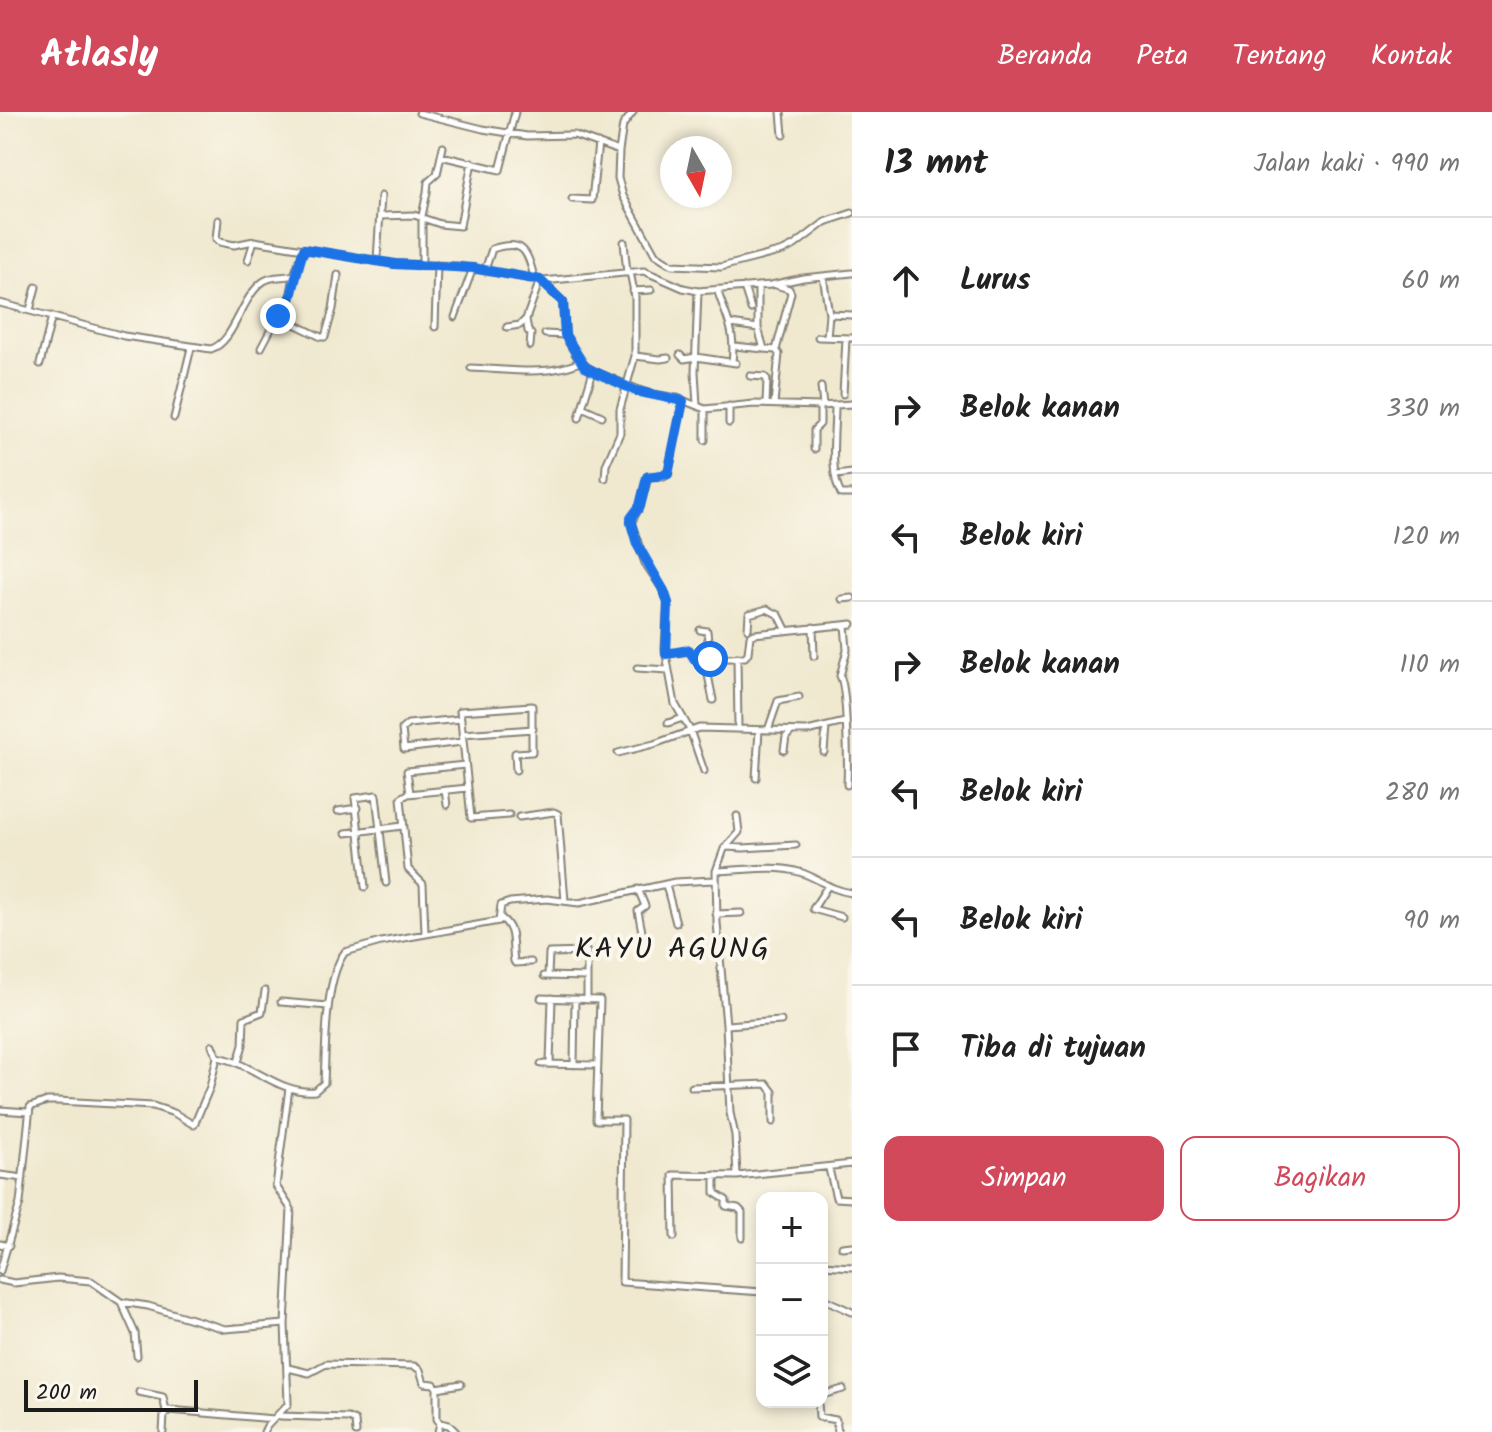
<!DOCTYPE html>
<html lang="id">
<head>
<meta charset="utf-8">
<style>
  :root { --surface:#fff; --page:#f6f6f6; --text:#222; --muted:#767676; --line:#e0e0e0; --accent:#d1495b }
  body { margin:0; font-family:Kalam,sans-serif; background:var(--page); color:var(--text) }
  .controls { position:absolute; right:24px; bottom:24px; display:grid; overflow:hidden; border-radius:16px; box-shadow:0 4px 12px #0003 }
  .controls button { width:72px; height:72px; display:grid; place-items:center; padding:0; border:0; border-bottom:2px solid var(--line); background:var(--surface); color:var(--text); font:40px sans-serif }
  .compass { position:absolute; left:660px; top:24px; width:72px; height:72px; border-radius:50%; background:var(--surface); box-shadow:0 4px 12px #0003; rotate:171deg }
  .scale { position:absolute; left:24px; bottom:20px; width:174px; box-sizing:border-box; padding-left:8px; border:4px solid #1c1c1c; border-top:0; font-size:22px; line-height:28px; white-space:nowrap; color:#1c1c1c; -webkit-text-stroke:6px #fbf7ec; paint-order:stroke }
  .stop { position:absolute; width:24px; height:24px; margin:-18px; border:6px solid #1a73e8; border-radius:50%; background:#fff }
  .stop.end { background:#1a73e8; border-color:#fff; box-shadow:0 2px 8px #0008 }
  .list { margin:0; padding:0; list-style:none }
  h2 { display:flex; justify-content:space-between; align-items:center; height:104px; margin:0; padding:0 32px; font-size:34px }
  h2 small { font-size:26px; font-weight:400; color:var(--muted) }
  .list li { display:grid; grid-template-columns:52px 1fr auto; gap:24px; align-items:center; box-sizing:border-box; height:128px; padding:0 32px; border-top:2px solid var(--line) }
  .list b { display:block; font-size:30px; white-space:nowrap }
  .list em { font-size:26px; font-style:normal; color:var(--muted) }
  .actions { display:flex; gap:16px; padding:24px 32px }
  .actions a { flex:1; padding:18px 0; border:2px solid var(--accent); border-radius:16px; text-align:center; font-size:28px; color:var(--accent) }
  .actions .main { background:var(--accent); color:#fff }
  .icon { flex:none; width:44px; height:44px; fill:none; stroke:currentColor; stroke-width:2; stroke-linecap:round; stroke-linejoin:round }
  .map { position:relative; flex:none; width:852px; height:1320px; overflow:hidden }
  header { display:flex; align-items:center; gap:48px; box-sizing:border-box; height:112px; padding:0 40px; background:var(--accent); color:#fff }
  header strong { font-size:38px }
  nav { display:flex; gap:44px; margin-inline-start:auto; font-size:28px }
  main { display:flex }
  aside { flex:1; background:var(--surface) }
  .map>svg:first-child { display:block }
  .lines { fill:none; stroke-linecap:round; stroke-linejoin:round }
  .street-casing { stroke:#868276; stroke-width:9 }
  .street { stroke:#fff; stroke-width:5 }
  .route { stroke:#1a73e8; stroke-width:10 }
  .labels { text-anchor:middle; stroke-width:8; stroke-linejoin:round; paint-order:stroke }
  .quarter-label { font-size:30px; letter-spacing:2px; fill:#1c1c1c; stroke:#fbf7ec }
</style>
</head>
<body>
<header>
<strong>Atlasly</strong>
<nav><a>Beranda</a><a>Peta</a><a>Tentang</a><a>Kontak</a></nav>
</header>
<main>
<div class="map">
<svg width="852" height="1320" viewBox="0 0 852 1320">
  <rect width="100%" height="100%" fill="#fbf7ec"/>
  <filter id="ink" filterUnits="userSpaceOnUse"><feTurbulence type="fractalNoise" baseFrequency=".0125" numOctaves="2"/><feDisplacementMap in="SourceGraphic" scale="16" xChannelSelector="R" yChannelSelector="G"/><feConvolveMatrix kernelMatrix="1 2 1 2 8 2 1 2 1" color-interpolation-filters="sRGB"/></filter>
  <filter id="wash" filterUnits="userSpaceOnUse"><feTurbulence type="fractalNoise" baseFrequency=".006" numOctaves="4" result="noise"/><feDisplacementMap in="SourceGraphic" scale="32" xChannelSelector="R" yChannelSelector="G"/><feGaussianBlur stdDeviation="1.8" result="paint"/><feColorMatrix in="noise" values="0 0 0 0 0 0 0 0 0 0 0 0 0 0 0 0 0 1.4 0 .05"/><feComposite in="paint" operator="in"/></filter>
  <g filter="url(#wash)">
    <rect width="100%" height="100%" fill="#f0e9d0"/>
  </g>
  <g filter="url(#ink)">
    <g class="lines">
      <defs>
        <path id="street" d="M781,0L783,23
          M419,1L483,17L527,24L574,23L619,39L623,13L633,0
          M619,39L618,66L623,84L655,142L672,153L721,155L783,139L795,133L825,110L852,101
          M441,44L500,58L515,0
          M572,87L592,88L598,31
          M381,104L414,103L440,112L460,114L472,50
          M218,108L216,127L220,130L234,133L254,129L304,137
          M624,130L627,161
          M248,148L254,129
          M377,148L381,84
          M422,152V104L427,80L428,70L437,62L443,35
          M485,158L492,137C523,127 527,138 534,165
          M823,164L829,202L827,225
          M543,169L644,159L683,176L698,179L771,173L803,166L852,161
          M744,175L751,197
          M717,177C726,206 736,217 732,250
          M633,179L651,178
          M0,191L124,224L211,237C235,230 241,184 264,169C273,163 284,166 294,163L304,137L395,152L457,154L540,168L563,190L565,223L580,250L593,259L646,281L677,286L705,297L754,292L820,294L852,292
          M30,198L36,175
          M829,202L852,203
          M455,205L473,156
          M283,207L289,192L294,164
          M731,212L758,216L764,237L776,238
          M435,215L437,153
          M507,215L520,213L525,208
          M758,216V174
          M545,222L565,223
          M818,225L852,226
          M530,234L531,222L528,219L526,207L540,168
          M734,234L764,237
          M261,236L278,204L321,225H325L333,197L338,163
          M680,243L684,247L696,245L736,251
          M635,244L660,247L668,246
          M40,252L52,204
          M471,256C506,257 547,265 580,250
          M750,264L765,265L767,268L766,292
          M821,275L823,294
          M843,282L846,227
          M683,289L668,362L664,365L648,364L640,394L631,411L645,451L664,479L668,491L665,537L675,592L690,618L704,659
          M774,292L779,242L776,238L791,181L789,177L776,173
          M697,293L695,260L698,179
          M729,294V311
          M835,294C835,318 829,362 841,382H852
          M582,295L602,304
          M174,306L191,236
          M579,306L593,259
          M705,328V297
          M814,337V318L820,312V294
          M836,363L852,361
          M605,366L606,353L620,321V297L635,244V185L630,160
          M842,487L852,486
          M845,513L847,538L840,564C847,574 848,655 847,673
          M813,515L814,544
          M748,517L749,502L767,497L779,503L786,517
          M700,518L707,519L710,547
          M666,542L690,539L697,548L745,545L748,541L750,524L754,522L852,512
          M737,545L738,616
          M705,548L713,588
          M637,556L668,558
          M461,607L408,612L402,617L404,637L462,630
          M668,611L683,606
          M768,618L778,589L799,585
          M462,622L533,617
          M784,638L786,625L791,620
          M824,640L826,615
          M618,641L654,632L699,616L807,619L845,610
          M756,666L759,618
          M468,676L460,599L532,594V640L515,641L516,658
          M445,678L447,693
          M410,681L407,659L465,653
          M338,699L357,696
          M519,705L554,700L558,702L565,789
          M346,721L403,714
          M727,735L743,736L796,733
          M716,759L724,737L739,720L737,704
          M666,773L676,811
          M365,775L355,686L376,683L386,771
          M827,775L813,797L842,805
          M638,777L645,794L638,799L643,825
          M716,802L741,801
          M501,806C516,817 511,831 514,849L515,851L531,850
          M425,821L423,772L408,757L401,686L408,682L468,676L471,706L509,703
          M544,864L587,865
          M548,864L549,841L587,840V888
          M541,886L600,888L596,1008H624L622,1170L762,1180
          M281,890L328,894
          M727,913L781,909
          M212,933L217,945C251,950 280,983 315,979L324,971C326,937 324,868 345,840L381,830L499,809L501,793L510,790L547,787L579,791L675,770L714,768
          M238,950L243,933L244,907L262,900L265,879
          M541,952L598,953
          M550,952L552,886
          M574,953L575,887
          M692,975L767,972L773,980V1010
          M0,998L28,1000
          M829,1057L836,1086L852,1087
          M0,1063L23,1066
          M715,1063V1081L726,1088V1094L738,1096L742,1100V1126
          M737,1064L735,1023L730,1001L726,913L717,811L716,759C743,759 773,752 799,760C820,766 826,777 852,781
          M674,1125L673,1063L737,1064L852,1052
          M0,1132L9,1134
          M842,1135L852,1134
          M822,1153L852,1155
          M0,1159L20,1091L30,995L47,989H57L153,994L174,1001L194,1013L210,975L217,945
          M0,1168L14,1171L58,1166L91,1169L121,1190L148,1194L225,1217L285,1212
          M822,1186L852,1200
          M121,1190L135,1221L137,1244
          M288,1256L309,1261L326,1252L414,1254L420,1258L424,1271L434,1272L437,1276V1307L440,1311L438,1320
          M437,1276L461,1272
          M139,1280L163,1285L166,1299
          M822,1283L843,1277
          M818,1290L819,1305L836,1308L838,1320
          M280,1304L348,1306L355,1309L356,1320
          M440,1311L449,1313L456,1320
          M163,1320L164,1303L169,1298L274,1307
          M264,1320L267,1314L288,1292L285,1212L291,1097L276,1074L289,976"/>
      </defs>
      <use href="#street" class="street-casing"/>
      <use href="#street" class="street"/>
    </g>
  </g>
  <g class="lines" filter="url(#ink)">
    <path class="route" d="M278,204L283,207C294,185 295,160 304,137L395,152L473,156L540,168L563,190L565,223L585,255L636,279L683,289L668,362L647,365L640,394L631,406V411L637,432L664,479L668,491L666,542L689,538L695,548L710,547"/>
  </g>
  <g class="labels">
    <g class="quarter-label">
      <text x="673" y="846">KAYU AGUNG</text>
    </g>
  </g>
</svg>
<div class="controls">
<button>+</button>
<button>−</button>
<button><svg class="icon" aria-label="layers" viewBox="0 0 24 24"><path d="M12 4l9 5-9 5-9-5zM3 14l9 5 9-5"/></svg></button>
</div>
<svg class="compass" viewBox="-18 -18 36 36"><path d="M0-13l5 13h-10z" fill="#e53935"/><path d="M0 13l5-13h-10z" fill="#767676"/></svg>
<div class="scale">200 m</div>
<div class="stop" style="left:710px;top:547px"></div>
<div class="stop end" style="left:278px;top:204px"></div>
</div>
<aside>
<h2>13 mnt<small>Jalan kaki · 990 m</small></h2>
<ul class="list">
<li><svg class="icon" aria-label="ahead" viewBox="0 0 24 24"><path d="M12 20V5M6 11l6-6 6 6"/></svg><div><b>Lurus</b></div><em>60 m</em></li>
<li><svg class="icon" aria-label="right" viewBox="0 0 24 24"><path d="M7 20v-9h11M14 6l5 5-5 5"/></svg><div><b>Belok kanan</b></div><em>330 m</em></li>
<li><svg class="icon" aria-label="left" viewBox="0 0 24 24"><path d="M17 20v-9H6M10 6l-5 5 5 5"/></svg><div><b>Belok kiri</b></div><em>120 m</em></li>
<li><svg class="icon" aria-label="right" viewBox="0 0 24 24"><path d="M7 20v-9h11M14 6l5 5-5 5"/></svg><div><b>Belok kanan</b></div><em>110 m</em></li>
<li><svg class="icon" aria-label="left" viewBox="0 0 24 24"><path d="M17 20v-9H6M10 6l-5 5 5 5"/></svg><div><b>Belok kiri</b></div><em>280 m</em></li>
<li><svg class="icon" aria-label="left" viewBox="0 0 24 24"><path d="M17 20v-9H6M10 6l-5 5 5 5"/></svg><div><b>Belok kiri</b></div><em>90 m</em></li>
<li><svg class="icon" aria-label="arrive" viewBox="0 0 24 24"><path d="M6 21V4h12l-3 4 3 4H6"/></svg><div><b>Tiba di tujuan</b></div></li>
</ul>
<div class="actions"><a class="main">Simpan</a><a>Bagikan</a></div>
</aside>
</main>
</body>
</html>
